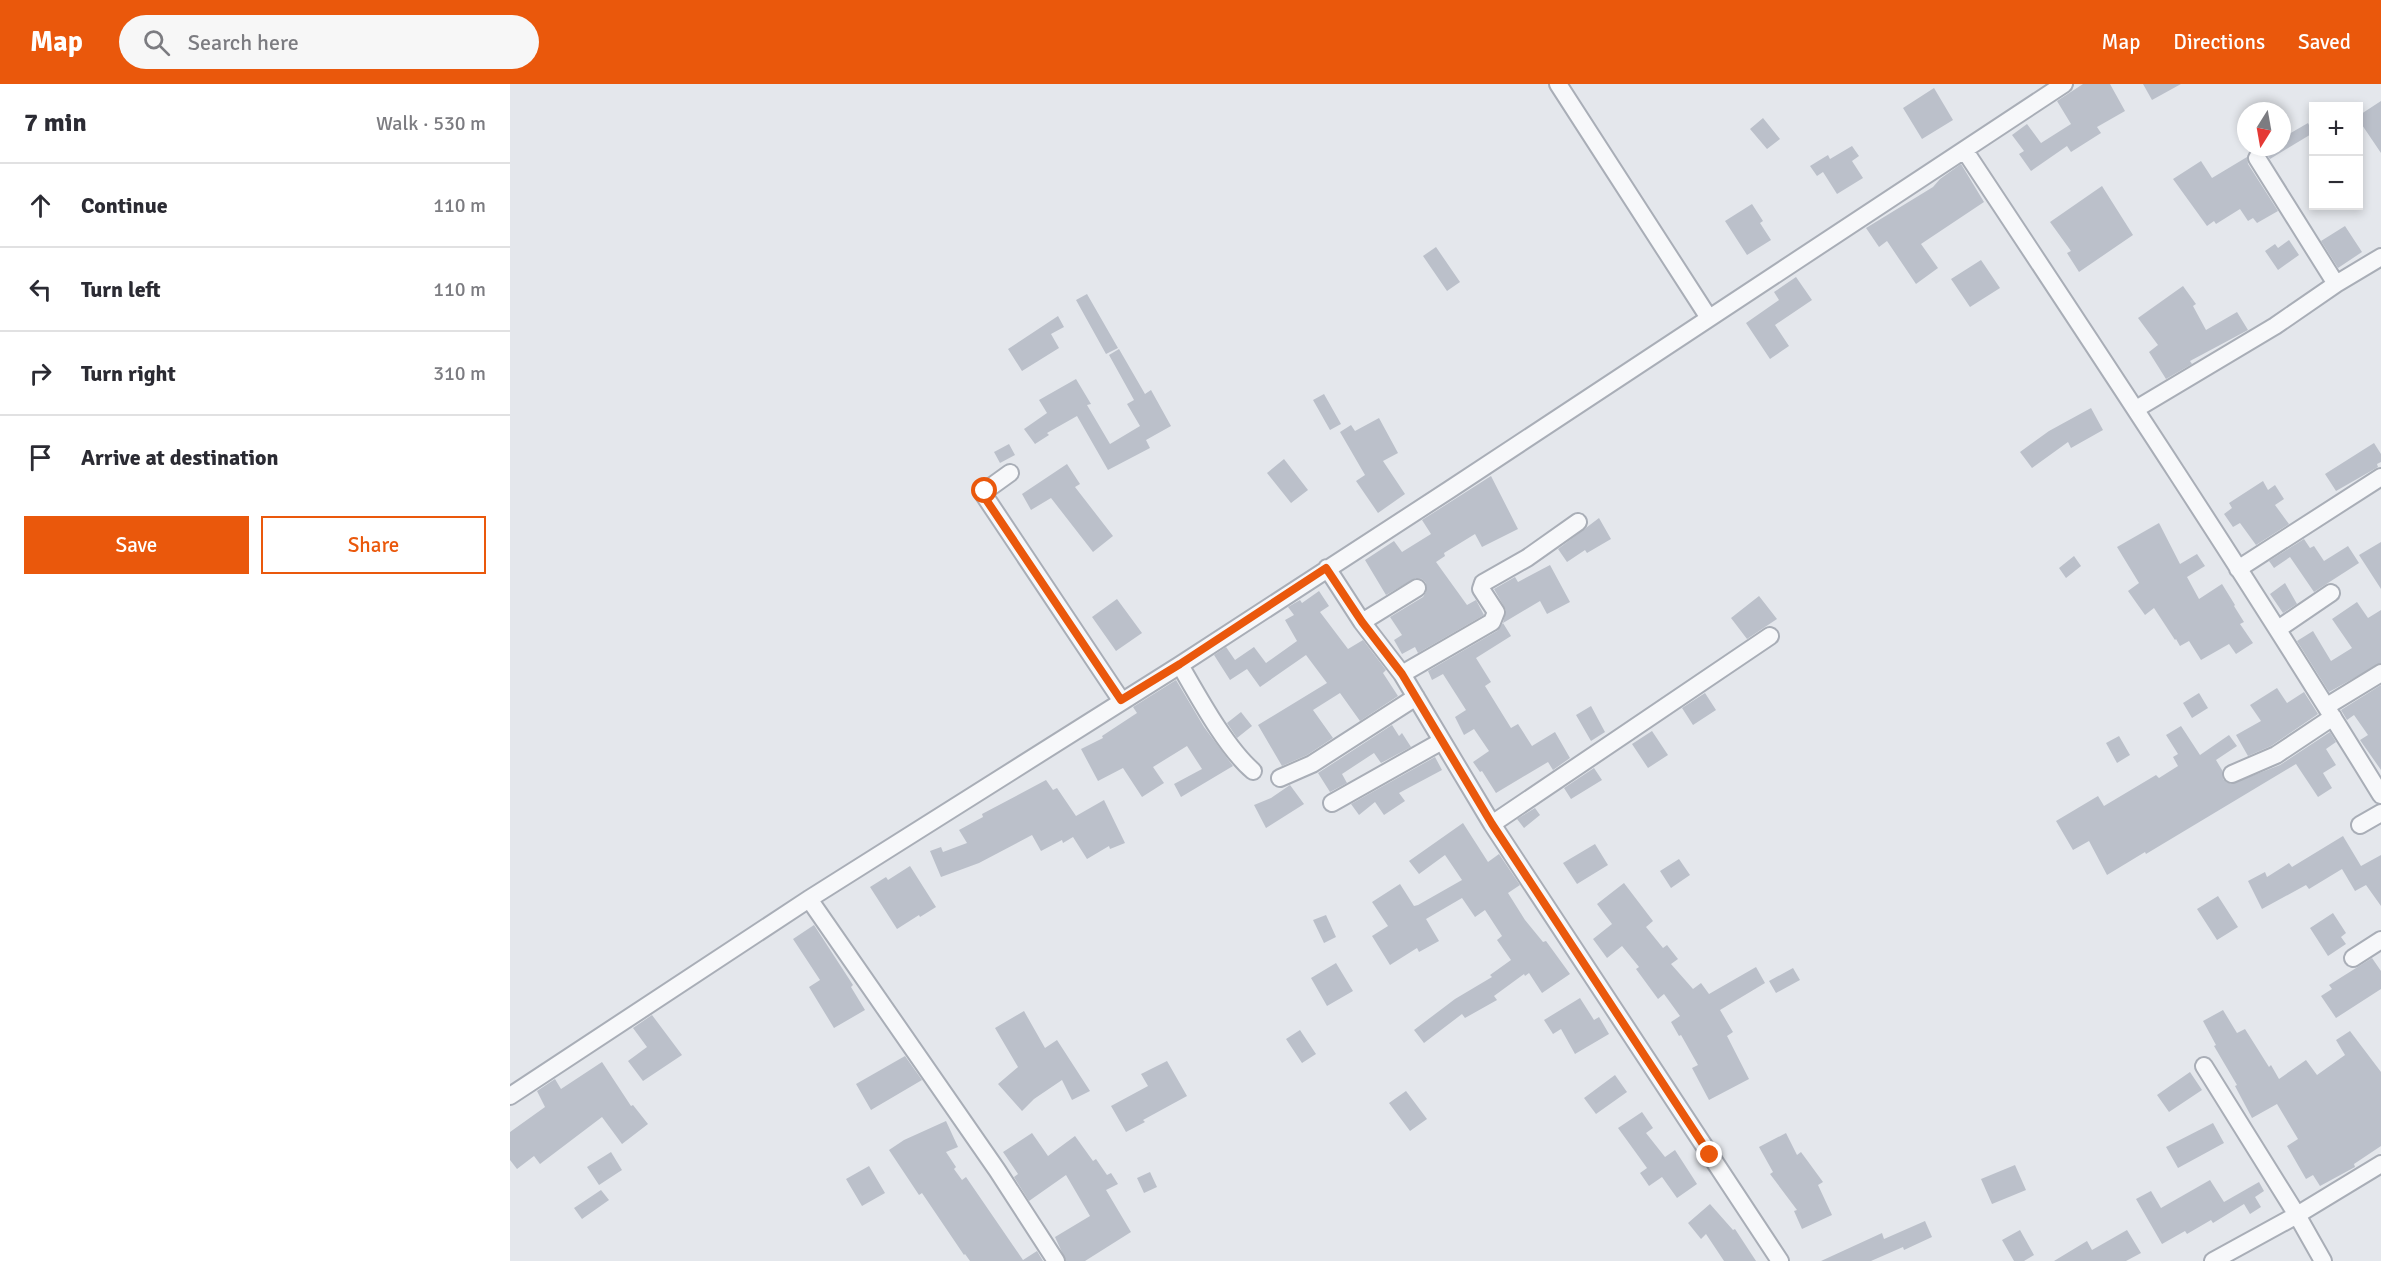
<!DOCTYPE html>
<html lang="en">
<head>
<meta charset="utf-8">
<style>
  :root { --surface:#fff; --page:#f7f7f7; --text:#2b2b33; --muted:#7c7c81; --line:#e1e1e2; --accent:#ea580c }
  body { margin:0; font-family:Signika,sans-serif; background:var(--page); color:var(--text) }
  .controls { position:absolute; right:18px; top:18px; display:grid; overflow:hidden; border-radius:0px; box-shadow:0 3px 9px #0003 }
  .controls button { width:54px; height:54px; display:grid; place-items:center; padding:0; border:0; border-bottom:2px solid var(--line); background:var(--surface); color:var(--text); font:30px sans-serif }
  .compass { position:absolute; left:1727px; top:18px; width:54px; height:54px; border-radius:50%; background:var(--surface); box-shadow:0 3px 9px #0003; rotate:191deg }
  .stop { position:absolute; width:18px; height:18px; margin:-14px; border:4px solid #ea580c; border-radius:50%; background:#fff }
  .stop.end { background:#ea580c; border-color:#fff; box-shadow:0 2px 6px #0008 }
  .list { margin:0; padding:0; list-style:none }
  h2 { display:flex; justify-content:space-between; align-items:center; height:78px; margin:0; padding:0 24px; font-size:26px }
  h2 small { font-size:20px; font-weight:400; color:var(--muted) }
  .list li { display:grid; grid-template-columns:39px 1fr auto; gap:18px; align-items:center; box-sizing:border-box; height:84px; padding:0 24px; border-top:2px solid var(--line) }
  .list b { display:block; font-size:22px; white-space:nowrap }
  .list em { font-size:20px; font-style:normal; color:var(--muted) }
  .actions { display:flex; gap:12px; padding:18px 24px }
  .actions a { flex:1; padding:14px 0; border:2px solid var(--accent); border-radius:0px; text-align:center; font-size:21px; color:var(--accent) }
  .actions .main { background:var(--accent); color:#fff }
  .icon { flex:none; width:33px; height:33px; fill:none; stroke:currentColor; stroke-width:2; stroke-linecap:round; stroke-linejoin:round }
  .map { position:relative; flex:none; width:1871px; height:1177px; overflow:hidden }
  header { display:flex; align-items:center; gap:36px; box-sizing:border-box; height:84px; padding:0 30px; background:var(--accent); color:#fff }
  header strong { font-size:28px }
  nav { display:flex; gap:33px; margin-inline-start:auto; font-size:21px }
  .search { width:420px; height:54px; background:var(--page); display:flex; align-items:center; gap:15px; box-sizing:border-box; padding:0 21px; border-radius:33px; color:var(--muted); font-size:22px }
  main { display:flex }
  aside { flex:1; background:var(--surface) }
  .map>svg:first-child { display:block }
  .building { fill:#bbc0ca }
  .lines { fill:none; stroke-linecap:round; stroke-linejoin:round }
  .minor-casing { stroke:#a9aeb7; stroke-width:20 }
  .minor { stroke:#f7f8fa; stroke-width:16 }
  .route { stroke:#ea580c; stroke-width:8 }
</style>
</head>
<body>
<header>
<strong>Map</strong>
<div class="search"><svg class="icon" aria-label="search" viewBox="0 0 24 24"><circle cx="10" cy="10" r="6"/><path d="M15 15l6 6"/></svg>Search here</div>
<nav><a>Map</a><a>Directions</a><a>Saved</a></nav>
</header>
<main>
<aside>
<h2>7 min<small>Walk · 530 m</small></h2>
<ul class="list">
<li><svg class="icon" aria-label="ahead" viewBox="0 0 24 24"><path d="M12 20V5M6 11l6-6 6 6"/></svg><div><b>Continue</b></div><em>110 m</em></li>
<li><svg class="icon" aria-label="left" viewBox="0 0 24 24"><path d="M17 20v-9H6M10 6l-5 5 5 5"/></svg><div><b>Turn left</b></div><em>110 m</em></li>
<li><svg class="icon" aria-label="right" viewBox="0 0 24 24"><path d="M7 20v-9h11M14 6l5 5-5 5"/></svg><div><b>Turn right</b></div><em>310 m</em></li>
<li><svg class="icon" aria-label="arrive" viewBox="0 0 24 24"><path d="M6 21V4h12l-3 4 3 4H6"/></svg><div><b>Arrive at destination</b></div></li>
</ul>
<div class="actions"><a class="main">Save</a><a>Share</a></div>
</aside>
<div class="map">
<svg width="1871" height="1177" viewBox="0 0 1871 1177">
  <rect width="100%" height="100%" fill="#e4e7ec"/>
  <path class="building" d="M1573,0H1600L1615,27L1587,43L1591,49L1561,68L1557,62L1521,87L1509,70L1514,67L1502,51L1517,40L1531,59L1561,40L1547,17Z
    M1633,0H1671L1642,16Z
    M1424,4L1443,36L1412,55L1393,24Z
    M1871,17V69L1848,35V32Z
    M1253,34L1270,55L1257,65L1240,45Z
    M1798,39L1803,49L1760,75L1753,65L1757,63H1772V54Z
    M1342,62L1349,72L1342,77L1353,94L1327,110L1313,88L1307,92L1300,82L1318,71L1320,75Z
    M1737,73L1738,80L1768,127L1747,139L1743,134L1738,137L1730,125L1706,140L1704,137L1697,142L1663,95L1691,77L1702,94Z
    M1451,80L1474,118L1411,160L1428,184L1406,200L1377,157L1369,163L1356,144L1423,103L1430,95Z
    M1592,102L1623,151L1569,188L1557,169L1561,167L1540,138Z
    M1242,120L1253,137L1250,139L1261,156L1237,171L1215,137Z
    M1835,142L1852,168L1828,184L1811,157Z
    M1779,156L1789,171L1768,186L1755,167L1765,160L1768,164Z
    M926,163L950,198L937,207L913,172Z
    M1471,176L1490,204L1460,223L1441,195Z
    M1286,193L1302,216L1265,241L1279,262L1260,275L1236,239L1269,216L1264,208Z
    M1673,202L1686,220L1683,222L1696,246L1727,228L1738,246L1680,277L1682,280L1656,295L1639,268L1648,261L1628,234Z
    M577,210L608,264L596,270L566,216Z
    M548,232L554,243L541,250L549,264L512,287L498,265Z
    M609,265L635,310L641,306L661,342L636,356L640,364L598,386L567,332L537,349L539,351L525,360L514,345L537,329L529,316L566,295L581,320L577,321L600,360L630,342L617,320L624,316L599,271Z
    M814,310L831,340L820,346L803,316Z
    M1581,324L1593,346L1561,364L1558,358L1522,384L1510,368L1539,347Z
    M869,334L888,369L873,377L895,410L868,429L846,397L855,391L830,348L841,341L845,347Z
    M1864,359L1871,370V378L1867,380L1868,383L1826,407L1815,390Z
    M499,360L505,371L490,379L484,368Z
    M774,375L798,406L781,419L757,389Z
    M557,380L570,400L565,403L603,452L583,468L541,414L521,426L512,410Z
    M981,392L1008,445L972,463L965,450L934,469L935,472L926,478L957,521L966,516L974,531L908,569L905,563L892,570L884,556L892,551L880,533L913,513L916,508V499L912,495L906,494L876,511L855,476L884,457L892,468L921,450L912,436Z
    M1753,397L1758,406L1765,401L1774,415L1765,421L1779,440L1746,461L1730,439L1723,443L1714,430L1722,424L1719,419Z
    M1089,434L1101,455L1077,469L1075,466L1057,478L1048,465Z
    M1649,439L1670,480L1687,470L1695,482L1677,493L1689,515L1712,500L1725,521L1724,522L1734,538L1730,540L1743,559L1726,570L1719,560L1691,576L1679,557L1670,562L1666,555L1665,556L1644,524L1635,531L1618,507L1629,499L1607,463Z
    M1794,455L1800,464L1804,462L1814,477L1838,462L1849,479L1804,508L1780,473L1764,484L1759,477Z
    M1871,458V505L1849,471Z
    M1564,472L1571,482L1556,494L1549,484Z
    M1040,481L1060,518L1037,530L1030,517L993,539L996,526L984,505L1005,493L1008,498Z
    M1775,499L1787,520L1773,529L1760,510Z
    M809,507L819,522L810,528L835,561L838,565L853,556L876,586L873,589L888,612L850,637L830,609L803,626L823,654L797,671L772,682L748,641L817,599L796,571L750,603L737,585L720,596L704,571L716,563L725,576L744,563L756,579L787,557L775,536L784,531L778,523L790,516L792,519Z
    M1249,512L1267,535L1237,555L1221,534Z
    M607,515L632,549L606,567L582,533Z
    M1847,518L1858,534L1871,526V579L1819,608L1787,557L1803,547L1821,577L1842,564L1822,535Z
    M993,539L1001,552L966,574L981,598L975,602L1001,644L1008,640L1022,662L1045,648L1060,674L1043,686L1038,678L986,709L972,687L970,688L963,678L979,667L964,645L954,651L945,633L956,626L933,590L922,596L918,587L987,547Z
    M666,596L694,643L723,682L671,713L664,700L692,685L677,662L643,683L654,699L632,713L613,684L588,697L571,665L593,654L592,652L627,629L623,623Z
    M1871,601V686L1850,656L1858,651L1844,631L1837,636L1831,626Z
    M1767,604L1777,619L1794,608L1808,630L1761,662L1738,672L1726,651L1751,637L1740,621Z
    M1195,609L1206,626L1183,641L1172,624Z
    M1689,609L1698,624L1682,634L1673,619Z
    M1081,622L1095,648L1081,657L1066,631Z
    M731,628L742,642L727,654L717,639Z
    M882,641L889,652L892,649L901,663L871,679L864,669L832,690L837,699L820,708L808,689Z
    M1671,642L1690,671L1719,651L1727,662L1706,676L1712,686L1713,695L1721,700L1770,681L1820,648L1826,658L1816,665L1826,681L1813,689L1822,704L1808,713L1786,680L1636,770L1635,768L1597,791L1579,757L1563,766L1546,737L1588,712L1594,722L1646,691L1649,694L1668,682L1663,673L1668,670L1656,651Z
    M1142,647L1158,671L1138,684L1122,660Z
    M1609,652L1620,671L1607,679L1596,659Z
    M925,673L932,686L889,709L895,717L874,731L865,718L849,731L841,720Z
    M1084,684L1092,696L1061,715L1054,704Z
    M536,696L543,706L547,704L566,732L594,716L615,759L600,765L599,762L577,775L563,753L553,759L552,756L531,767L522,751L469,779L431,793L420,767L431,763L433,768L457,759L449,746L473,733L472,730Z
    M780,701L794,720L756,744L744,721L761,714Z
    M1025,724L1030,731L1014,744L1007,735Z
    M953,739L978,778L989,770L1010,801L998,809L1015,836L1033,858L1036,857L1060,890L1032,909L1019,889L1015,892L1014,890L984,912L987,916L955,934L952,930L914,959L904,946L945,915L982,893L980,891L1001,876L987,856L992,852L975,826L965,833L952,814L916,835L929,857L909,868L907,864L880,881L862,852L878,842L862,818L890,800L904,822L908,821L952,796L935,771L909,790L899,777Z
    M1833,752L1851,782L1871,771V822L1856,801L1845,807L1832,785L1799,805L1796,801L1752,825L1738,797L1755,788L1757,793L1779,779L1782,783Z
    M1085,760L1098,781L1067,800L1053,779Z
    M1169,775L1180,791L1161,804L1150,787Z
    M400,782L426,823L410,833L409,831L387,845L360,803L376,793L378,796Z
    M1114,799L1143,837L1136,843L1153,864L1157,861L1168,875L1161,880L1183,905L1191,899L1199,910L1246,883L1255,899L1210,926L1223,948L1217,952L1239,995L1199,1016L1182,984L1188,981L1171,951L1169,952L1161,938L1170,932L1154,910L1148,915L1126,885L1129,883L1112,862L1097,874L1083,855L1102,840L1087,820Z
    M1708,812L1728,843L1707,856L1687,825Z
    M1823,829L1836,849L1831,853L1836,860L1818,872L1800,844Z
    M816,831L826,853L814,859L803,836Z
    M304,841L343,901L341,903L355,926L324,944L299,903L310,896L283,855Z
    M1862,874L1871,887V905L1826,934L1811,912L1822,905L1819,901Z
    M826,879L843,907L817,922L801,894Z
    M1283,884L1290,896L1266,909L1259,897Z
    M1070,914L1084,936L1089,933L1099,950L1065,970L1051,945L1043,950L1034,936Z
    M1713,926L1727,949L1735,945L1759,983L1761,981L1769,995L1796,976L1807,991L1835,971L1826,956L1840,947L1871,988V1062L1844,1080L1845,1083L1810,1102L1803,1091L1796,1095L1777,1062L1788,1055L1767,1020L1742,1034L1725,1002L1727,1001L1704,962L1706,961L1693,937Z
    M514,927L535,964L547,956L580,1007L562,1016L552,996L524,1015L512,1027L488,1000L508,983L485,944Z
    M142,931L172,971L133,997L118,977L137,963L123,944Z
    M790,946L806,970L792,979L776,955Z
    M395,972L412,996L361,1026L346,1000Z
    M657,977L677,1012L633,1036L635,1038L616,1048L601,1022L638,1002L631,990Z
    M92,978L121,1022L123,1021L138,1040L112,1060L92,1033L30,1080L24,1072L7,1085L0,1076V1048L35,1023L27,1007L45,995L51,1005Z
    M1680,988L1692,1006L1659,1028L1647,1011Z
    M1105,991L1117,1008L1086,1030L1074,1014Z
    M896,1007L917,1035L900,1047L879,1019Z
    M1132,1028L1143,1044L1136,1049L1155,1073L1165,1066L1187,1100L1167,1114L1152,1093L1139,1102L1130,1089L1137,1084L1108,1044Z
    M436,1037L448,1063L436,1068L446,1083L444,1085L452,1096L456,1093L513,1176L527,1167L533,1177H460L455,1170L454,1171L412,1109L409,1111L379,1066L394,1056Z
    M1703,1039L1714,1059L1668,1084L1656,1063Z
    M522,1049L538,1072L565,1052L583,1077L586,1075L597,1091L601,1089L608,1100L596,1106L621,1148L575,1177H556L545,1153L580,1132L556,1091L519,1117L504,1093L508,1090L493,1068Z
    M1276,1049L1287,1071L1291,1068L1313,1098L1308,1101L1322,1131L1292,1145L1284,1127L1287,1126L1260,1090L1263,1088L1249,1063Z
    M101,1068L112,1086L89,1101L77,1083Z
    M1505,1081L1516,1106L1482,1120L1471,1095Z
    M359,1082L375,1109L352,1122L336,1095Z
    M640,1088L647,1103L634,1109L627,1094Z
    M1700,1096L1714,1118L1749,1098L1754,1107L1745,1113L1751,1123L1740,1130L1734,1120L1703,1139L1701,1136L1677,1150L1675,1147L1652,1160L1626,1115L1641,1107L1651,1124Z
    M91,1106L99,1116L72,1135L64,1124Z
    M1200,1120L1223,1146L1225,1145L1246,1177H1214L1196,1150L1191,1155L1178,1139Z
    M1415,1137L1422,1153L1394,1166L1393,1163L1361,1177H1311L1372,1149L1374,1155Z
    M1510,1146L1524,1171L1514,1177H1504L1492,1156Z
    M1617,1146L1631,1169L1616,1177H1544L1577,1157L1582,1166Z"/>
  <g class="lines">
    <defs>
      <path id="minor" d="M1048,0L1199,234
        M1455,67C1596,280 1737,493 1871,711
        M1826,200L1871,173
        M1626,325L1765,242L1826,200L1747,74
        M500,389L475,407L474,411L611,616
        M817,484L852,538L892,590L982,740L1270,1177
        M1728,485L1871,393
        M852,538L907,504
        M1768,545L1821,509
        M670,581C688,612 716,664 743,687
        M892,590L982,538L986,528L971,505L973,499L1017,474L1068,438
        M1817,622L1871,589
        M1722,690L1766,671L1823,633
        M770,694L802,680L906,613
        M822,719L932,657
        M982,740L1260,552
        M1850,741L1871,729
        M299,815L487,1086L546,1177
        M1843,874L1871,856
        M1694,982L1787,1131L1813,1177
        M0,1012L299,815L670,581L939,406L1554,0
        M1703,1177L1787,1131L1871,1080"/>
    </defs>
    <use href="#minor" class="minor-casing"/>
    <use href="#minor" class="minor"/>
  </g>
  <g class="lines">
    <path class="route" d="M475,407V414L611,616L670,580L816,484L852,538L892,590L982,740L1200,1071"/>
  </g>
</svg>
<div class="controls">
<button>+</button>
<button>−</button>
</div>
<svg class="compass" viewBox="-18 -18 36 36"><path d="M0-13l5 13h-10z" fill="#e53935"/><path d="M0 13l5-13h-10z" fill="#7c7c81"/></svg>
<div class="stop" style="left:475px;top:407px"></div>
<div class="stop end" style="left:1200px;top:1071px"></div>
</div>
</main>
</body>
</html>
